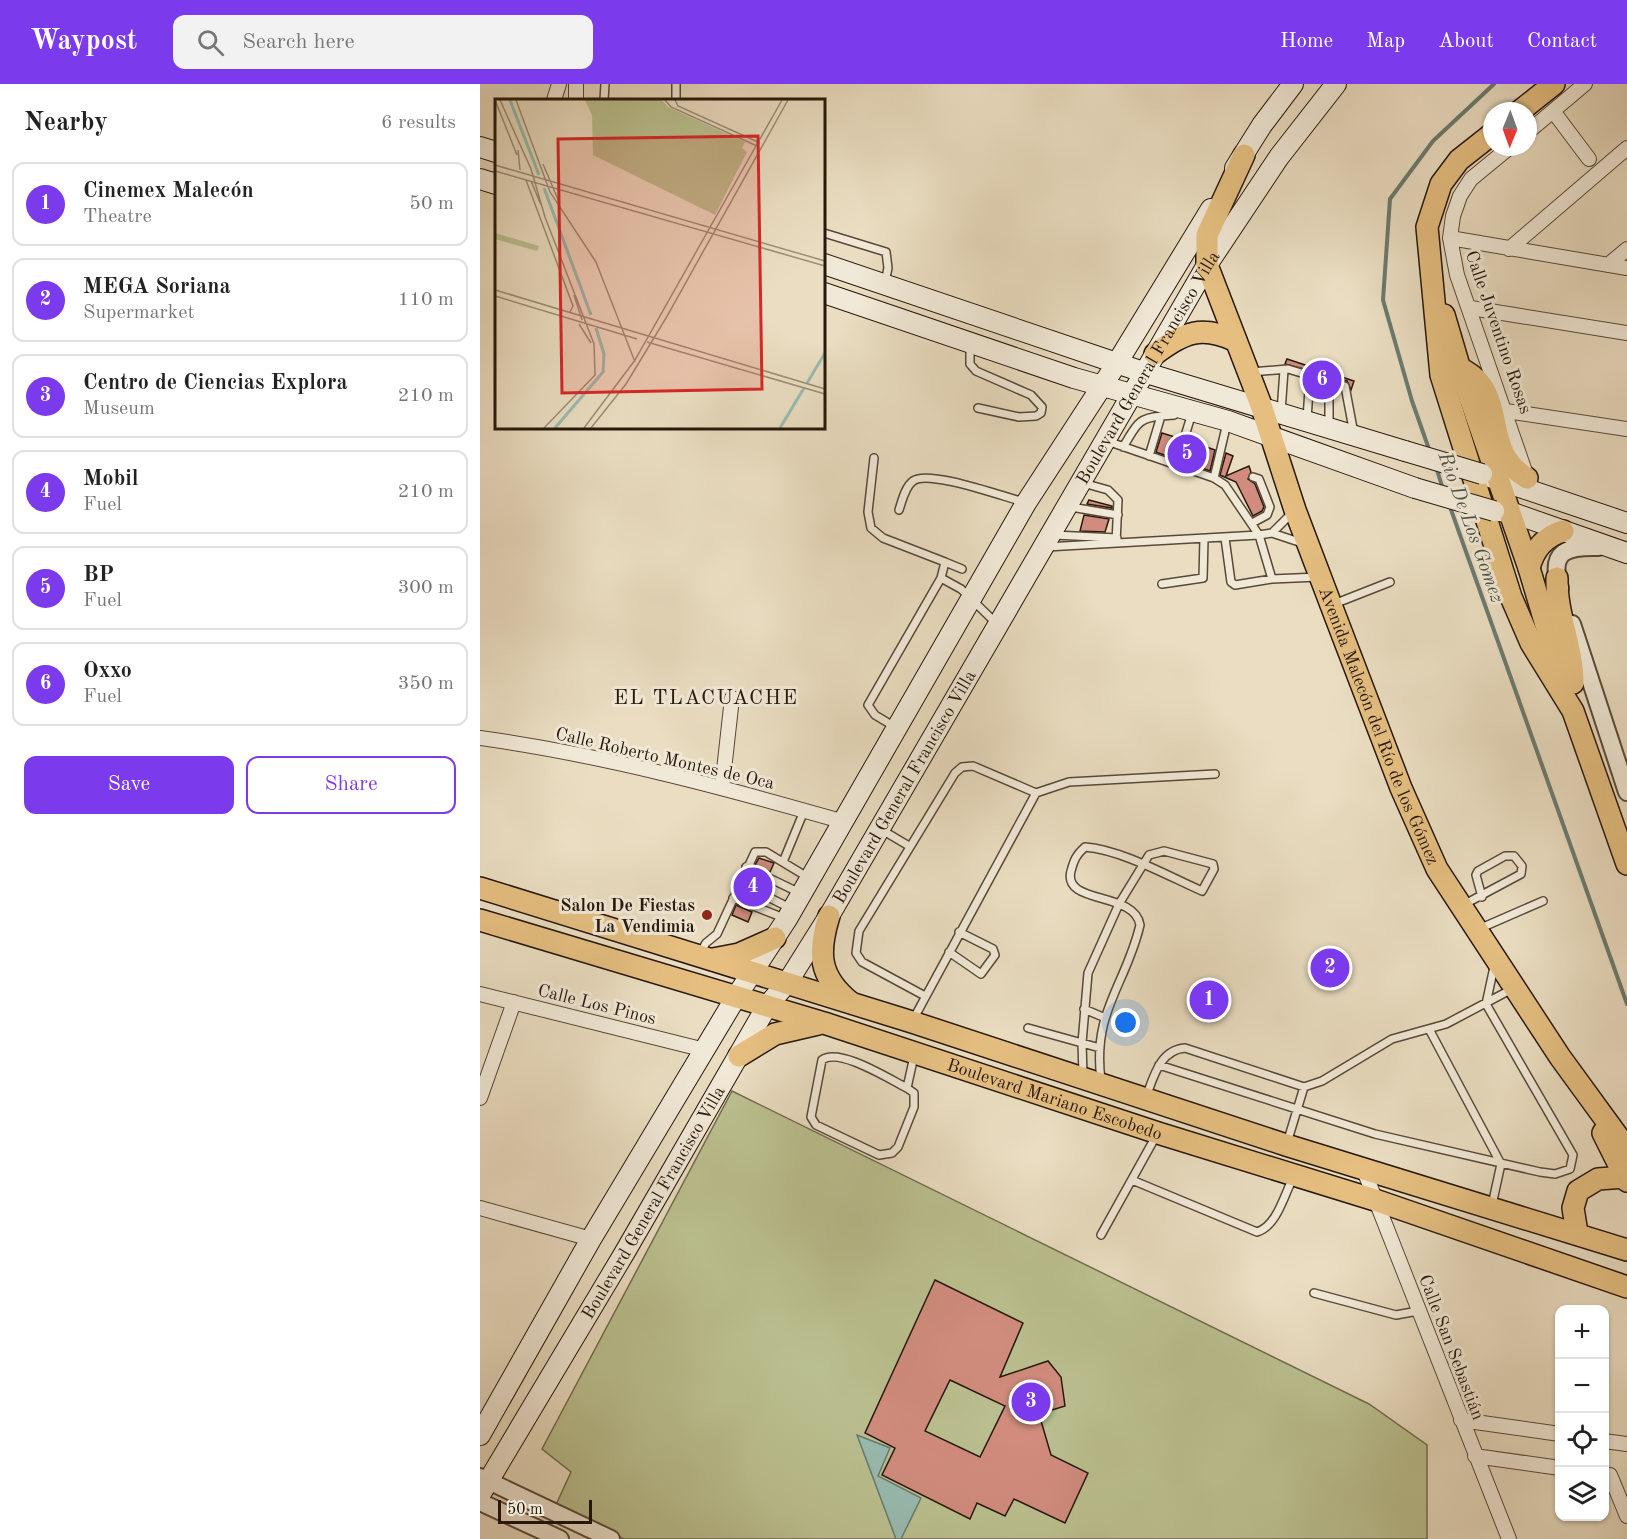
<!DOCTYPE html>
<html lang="en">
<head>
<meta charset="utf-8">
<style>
  :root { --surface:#fff; --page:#f2f2f2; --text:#222; --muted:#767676; --line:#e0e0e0; --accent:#7c3aed }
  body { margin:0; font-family:"Old Standard TT",serif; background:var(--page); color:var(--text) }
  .controls { position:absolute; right:18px; bottom:18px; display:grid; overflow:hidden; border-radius:12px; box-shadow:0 2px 4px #0004 }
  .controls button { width:54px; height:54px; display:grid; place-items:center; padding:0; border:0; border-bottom:2px solid var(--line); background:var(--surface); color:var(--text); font:30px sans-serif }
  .compass { position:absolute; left:1003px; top:18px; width:54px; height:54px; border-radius:50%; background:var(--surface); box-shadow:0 2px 4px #0004; rotate:181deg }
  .scale { position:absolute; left:18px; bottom:15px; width:94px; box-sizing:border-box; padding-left:6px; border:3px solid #27180b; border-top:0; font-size:16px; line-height:21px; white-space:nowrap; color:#27180b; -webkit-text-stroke:4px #f1e9d7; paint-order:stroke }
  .you { position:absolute; left:646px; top:939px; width:21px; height:21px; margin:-15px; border:4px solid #fff; border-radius:50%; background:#1a73e8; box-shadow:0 0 0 9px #1a73e833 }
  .badge { display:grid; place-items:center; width:39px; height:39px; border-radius:50%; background:var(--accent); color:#fff; font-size:20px; font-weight:700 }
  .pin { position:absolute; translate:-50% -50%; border:3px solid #fff; box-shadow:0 2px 6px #0006 }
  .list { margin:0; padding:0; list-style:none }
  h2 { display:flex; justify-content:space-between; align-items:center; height:78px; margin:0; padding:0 24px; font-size:26px }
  h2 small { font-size:20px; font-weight:400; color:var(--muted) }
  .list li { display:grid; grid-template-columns:39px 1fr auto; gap:18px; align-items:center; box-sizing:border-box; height:84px; margin:0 12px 12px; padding:0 12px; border:2px solid var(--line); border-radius:12px }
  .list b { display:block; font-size:22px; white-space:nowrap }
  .list p { margin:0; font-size:20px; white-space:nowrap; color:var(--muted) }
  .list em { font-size:20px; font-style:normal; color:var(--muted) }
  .actions { display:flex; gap:12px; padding:18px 24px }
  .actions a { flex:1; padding:14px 0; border:2px solid var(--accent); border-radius:12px; text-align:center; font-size:21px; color:var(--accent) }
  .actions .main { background:var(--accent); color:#fff }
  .icon { flex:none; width:33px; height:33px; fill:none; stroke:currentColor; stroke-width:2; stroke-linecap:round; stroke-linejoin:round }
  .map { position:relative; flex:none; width:1147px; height:1455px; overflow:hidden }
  header { display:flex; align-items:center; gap:36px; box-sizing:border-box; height:84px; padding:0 30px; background:var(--accent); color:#fff }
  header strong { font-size:28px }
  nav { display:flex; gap:33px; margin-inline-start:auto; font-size:21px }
  .search { width:420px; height:54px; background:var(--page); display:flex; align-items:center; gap:15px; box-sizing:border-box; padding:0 21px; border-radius:12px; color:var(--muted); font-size:22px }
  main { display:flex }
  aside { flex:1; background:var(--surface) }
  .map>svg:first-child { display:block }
  .green { fill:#bbc090; stroke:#716c4e; stroke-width:1.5 }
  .water { fill:#98bcb1; stroke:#6b7a6f; stroke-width:1.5 }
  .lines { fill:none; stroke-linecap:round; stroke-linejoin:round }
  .stream { stroke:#6b7a6f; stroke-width:4 }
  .building { fill:#d18c7e; stroke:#27180b; stroke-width:1.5; fill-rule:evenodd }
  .service-casing { stroke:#584938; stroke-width:10 }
  .minor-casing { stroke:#584938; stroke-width:16 }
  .tertiary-casing { stroke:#584938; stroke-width:20 }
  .secondary-casing { stroke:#27180b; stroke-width:22 }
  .primary-casing { stroke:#27180b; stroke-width:24 }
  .service { stroke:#f1e9d7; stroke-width:7 }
  .minor { stroke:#f1e9d7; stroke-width:14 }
  .tertiary { stroke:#f1e9d7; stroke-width:16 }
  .secondary { stroke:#f1e9d7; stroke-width:20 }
  .primary { stroke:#e5be80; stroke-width:21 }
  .secondary-bridge-casing { stroke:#27180b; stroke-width:22; stroke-linecap:butt }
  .secondary-bridge { stroke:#f1e9d7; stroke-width:20 }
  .poi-dot { fill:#8f2418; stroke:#f1e9d7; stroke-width:2 }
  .labels { text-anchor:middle; stroke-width:6; stroke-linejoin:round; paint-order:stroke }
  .street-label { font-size:18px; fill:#27180b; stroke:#f1e9d7 }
  .poi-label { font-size:18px; font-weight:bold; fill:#27180b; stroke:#f1e9d7; text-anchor:end }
  .water-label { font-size:20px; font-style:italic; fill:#4f5145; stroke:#f1e9d7 }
  .quarter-label { font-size:21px; letter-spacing:1.5px; fill:#27180b; stroke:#f1e9d7 }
  .inset-river { fill:none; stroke:#98bcb1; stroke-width:3 }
  .inset-road { fill:none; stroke:#9c8e78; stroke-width:1.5 }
  .view { fill:#d62828; fill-opacity:0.15; stroke:#d62828; stroke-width:3 }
  .inset-edge { fill:none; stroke:#27180b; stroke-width:3 }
</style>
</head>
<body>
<header>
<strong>Waypost</strong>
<div class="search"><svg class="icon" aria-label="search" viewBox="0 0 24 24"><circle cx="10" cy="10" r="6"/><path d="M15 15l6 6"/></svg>Search here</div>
<nav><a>Home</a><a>Map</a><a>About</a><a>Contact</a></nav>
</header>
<main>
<aside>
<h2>Nearby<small>6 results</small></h2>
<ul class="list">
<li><span class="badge">1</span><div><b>Cinemex Malecón</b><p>Theatre</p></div><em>50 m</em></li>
<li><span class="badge">2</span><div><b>MEGA Soriana</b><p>Supermarket</p></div><em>110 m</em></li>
<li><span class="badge">3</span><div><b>Centro de Ciencias Explora</b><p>Museum</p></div><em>210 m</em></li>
<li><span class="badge">4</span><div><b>Mobil</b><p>Fuel</p></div><em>210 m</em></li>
<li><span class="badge">5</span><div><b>BP</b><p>Fuel</p></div><em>300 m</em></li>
<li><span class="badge">6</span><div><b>Oxxo</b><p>Fuel</p></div><em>350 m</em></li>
</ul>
<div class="actions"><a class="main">Save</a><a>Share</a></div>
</aside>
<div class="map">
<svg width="1147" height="1455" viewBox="0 0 1147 1455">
  <rect width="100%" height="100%" fill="#eaddc1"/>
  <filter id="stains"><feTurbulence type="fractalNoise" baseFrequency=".00333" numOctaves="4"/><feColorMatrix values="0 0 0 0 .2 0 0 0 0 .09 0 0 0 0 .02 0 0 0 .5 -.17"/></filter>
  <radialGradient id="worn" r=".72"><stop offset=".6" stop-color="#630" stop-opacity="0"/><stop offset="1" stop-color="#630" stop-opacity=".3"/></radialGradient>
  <path class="green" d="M252,1007L889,1320L947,1361V1455H144L75,1423L91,1388L62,1365Z"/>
  <path class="water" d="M377,1351L410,1364L398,1392L441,1414L421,1455H416Z"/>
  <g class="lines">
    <path class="stream" d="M950,368L932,317L903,216L910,115L953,57L1014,0
      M956,383L963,405
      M969,420L1147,920"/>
  </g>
  <path class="building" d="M807,275L874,297L871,306L867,297L805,280Z
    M682,349L698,354L692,374L676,368Z
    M709,357L735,366L730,387L703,377Z
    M746,369L753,372L746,392L769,382L771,388L768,395L775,400L784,423L782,427L773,432L756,398L740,391Z
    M609,416L632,422V424L607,420Z
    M604,431L629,435L625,448L600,447Z
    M279,774L294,779L290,788L275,781Z
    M270,791L285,799L283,804L268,797Z
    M256,821L272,828L268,838L252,831Z
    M455,1196L543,1239L520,1293L568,1277L581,1293L585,1322L559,1330L571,1371L608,1389L585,1439L534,1415L525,1432L497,1419L490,1435L402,1391L415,1364L385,1349ZM470,1296L525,1322L500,1373L445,1347Z"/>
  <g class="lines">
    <defs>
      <path id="service" d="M124,16L125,0
        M196,16V0
        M344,149L406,168L408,184L405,198
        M490,261V280L496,287L551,311L562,323L561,329L556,332L539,333L498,324
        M771,288L808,285L865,302L874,350
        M849,297V342
        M801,328L804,286
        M827,335L830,291
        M627,357L734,394L745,401L779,451L792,449L822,459
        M643,363C656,343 656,334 681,332
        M669,372L681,332L694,331
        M394,374L388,428L391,444L403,454L465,478L461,494L388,621L395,631L415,643
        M696,381L712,329
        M734,394L747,339
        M603,399L628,406L638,416L636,459
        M591,423L638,431
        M419,426C422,417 425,403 433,397C448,385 524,413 544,418
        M772,439L787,431L790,423L779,395L773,393
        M792,449L812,429
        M574,451L637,454
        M745,454L751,498L755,501L792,495L838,493
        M566,463L779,451L792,495
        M465,478L482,485
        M461,494L481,505L516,539
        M682,500L723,494L724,455
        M854,520L910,498
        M402,746L429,762
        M303,778L324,727
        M266,783L320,809
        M260,799L310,824
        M253,814L304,834
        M985,820L1041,790L1042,782L1034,772H1025L998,787L996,791L1002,813
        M1001,844L1063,817
        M469,868L501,890L515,871L513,865L479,848
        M219,871L226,859L237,850L275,768H286L329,794
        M445,912L382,878L376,869L379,847L475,689L482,683L493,682L556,709
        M604,925L623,933
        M433,936L556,709L589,698L735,690
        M548,944L620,964
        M949,945L1021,1080L1012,1121
        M679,981L895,1050L1060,1088L1075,1090L1090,1085L1093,1071L1006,920L1014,883
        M603,991L602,959L608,889L639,820L669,771L684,767L733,780L734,785L722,807C688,792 642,766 605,763C596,771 594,776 591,787C582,821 655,807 660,841C646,901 612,927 621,996
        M427,1004C409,995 359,963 342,976L331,1033L336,1041L399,1071L412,1069L418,1063L434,1023V1009L427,1004L434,972
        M666,1013C674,992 680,966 705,964L824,1003
        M807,1059L824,1003L842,997L912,955L966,940L1034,904
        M652,1096L777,1148C797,1142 804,1111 813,1094
        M621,1151L676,1052
        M834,1209L916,1231L938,1227"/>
      <path id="minor" d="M74,16L79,0
        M96,16V0
        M1073,27L1109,75
        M1048,48L1105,0
        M1030,63L991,95L980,112L973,132L970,154L977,191L1047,393
        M970,154L1147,184
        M1029,165L1147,64
        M1128,181L1147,165
        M991,224L1147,249
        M1026,327L1147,345
        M0,654C123,671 242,703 361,737
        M242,704L252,614
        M0,910L225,966
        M0,1014L34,918
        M883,1084L1029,1455
        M0,1124L111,1155
        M981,1336L1080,1350
        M1124,1357L1147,1360
        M995,1372L1080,1384
        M1130,1391L1147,1432"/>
      <path id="tertiary" d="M1080,504C1068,466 1088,462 1119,463
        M1092,540L1147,708
        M0,1393L131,1455
        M0,1418L80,1455"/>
      <g id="secondary">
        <path d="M0,63L16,68"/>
        <path d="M755,84L782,41L813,0"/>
        <path d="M0,95L16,100"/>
        <path d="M344,180L663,288L925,367"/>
        <path d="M344,209L594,294L748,337L935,404"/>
        <path d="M1007,392L1147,439"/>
        <path d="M1019,427L1030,428L1147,469"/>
        <path d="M0,1351L111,1155L256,913L307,835L546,419L637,279L731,125"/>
        <path id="s1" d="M0,1411L145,1168L287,922L307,899L349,832L727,181L799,73L856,0"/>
      </g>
      <g id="primary">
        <path d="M1040,27L1074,0"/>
        <path d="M1012,50L979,76L961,100L947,143L961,291L1031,513L1051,559L1093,627L1147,780"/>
        <path id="s2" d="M764,71L727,151V181L781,321L815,426L851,521L921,704L957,785L1080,973L1147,1065"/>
        <path d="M964,231L979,282L1049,484L1082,595"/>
        <path d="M675,270C704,248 722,241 756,257"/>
        <path d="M980,284C988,289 997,294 1002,302C1022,334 1008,371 1047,394"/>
        <path d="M1049,484C1054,465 1064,453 1083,447"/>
        <path d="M1077,494C1076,530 1093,563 1093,599"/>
        <path d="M0,804L432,938L806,1061L1147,1166"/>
        <path d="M349,832C338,868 338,892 370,918"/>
        <path id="s3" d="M0,836L344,939L678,1049L895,1116L1147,1203"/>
        <path d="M233,875L259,870L295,854"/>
        <path d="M259,972L295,950L338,940"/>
        <path d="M1123,1049L1147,1097"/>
        <path d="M1097,1149L1093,1124L1098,1107L1118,1095L1145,1093"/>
      </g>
    </defs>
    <use href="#service" class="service-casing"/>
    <use href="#minor" class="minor-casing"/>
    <use href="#tertiary" class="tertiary-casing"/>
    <use href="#secondary" class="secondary-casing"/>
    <use href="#primary" class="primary-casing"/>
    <use href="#service" class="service"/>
    <use href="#minor" class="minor"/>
    <use href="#tertiary" class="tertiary"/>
    <use href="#secondary" class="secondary"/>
    <use href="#primary" class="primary"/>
    <defs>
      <path id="secondary-bridge" d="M925,367L1002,390
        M935,404L1014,427"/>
    </defs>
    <use href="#secondary-bridge" class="secondary-bridge-casing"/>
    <use href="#secondary-bridge" class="secondary-bridge"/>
  </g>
  <circle class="poi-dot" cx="227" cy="831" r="6"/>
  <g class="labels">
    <g class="street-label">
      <text transform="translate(1019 248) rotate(71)" y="6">Calle Juventino Rosas</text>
      <text dy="6" stroke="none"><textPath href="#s1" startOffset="1311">Boulevard General Francisco Villa</textPath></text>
      <text dy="6" stroke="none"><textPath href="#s2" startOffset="610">Avenida Malecón del Río de los Gómez</textPath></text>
      <text transform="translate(185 674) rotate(13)" y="6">Calle Roberto Montes de Oca</text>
      <text dy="6" stroke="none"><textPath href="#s1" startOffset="826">Boulevard General Francisco Villa</textPath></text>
      <text transform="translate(117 920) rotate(14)" y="6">Calle Los Pinos</text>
      <text dy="6" stroke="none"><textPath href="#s3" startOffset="602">Boulevard Mariano Escobedo</textPath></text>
      <text dy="6" stroke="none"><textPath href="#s1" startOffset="340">Boulevard General Francisco Villa</textPath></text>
      <text transform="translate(972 1263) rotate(69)" y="6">Calle San Sebastián</text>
    </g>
    <g class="poi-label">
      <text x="215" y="827">Salon De Fiestas<tspan x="215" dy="21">La Vendimia</tspan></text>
    </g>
    <g class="water-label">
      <text transform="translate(992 443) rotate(70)" y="7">Rio De Los Gomez</text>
    </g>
    <g class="quarter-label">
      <text x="226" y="620">EL TLACUACHE</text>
    </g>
  </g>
  <g transform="translate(15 15)">
    <rect width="330" height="330" fill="#eaddc1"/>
    <path d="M90,1H167L173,8L250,43L247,49L252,53L220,116L98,56L97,16ZM0,134L44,147L42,152L0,140Z" fill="#bbc090"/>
    <path class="inset-river" d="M15,1L44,76M49,89L96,216M312,284L330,254M60,329L108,273L109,255L101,229M285,329L309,289"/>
    <path class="inset-road" d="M0,1L22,56M5,1L36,70L50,118L99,245L100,276L49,329M21,1L55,93L101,163L140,263M170,1L176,8L262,47M180,1L183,7L265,44M23,51L25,71M48,65L64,103M0,66L330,162M0,72L330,167M31,81L78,207L75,213M36,82L46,106M0,191L330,290M79,196L87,221M0,197L142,240M84,225L96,244M152,243L330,295M89,329L140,261L287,1M96,329L131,285L171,219L293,1"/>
    <path class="view" d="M263,37L267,290L67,294L63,40Z"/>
    <rect width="330" height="330" class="inset-edge"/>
  </g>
  <rect width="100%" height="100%" filter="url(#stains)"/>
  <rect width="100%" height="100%" fill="url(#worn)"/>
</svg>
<div class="controls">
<button>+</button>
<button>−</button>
<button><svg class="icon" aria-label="locate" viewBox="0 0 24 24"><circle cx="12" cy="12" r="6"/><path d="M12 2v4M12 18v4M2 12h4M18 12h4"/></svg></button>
<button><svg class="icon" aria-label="layers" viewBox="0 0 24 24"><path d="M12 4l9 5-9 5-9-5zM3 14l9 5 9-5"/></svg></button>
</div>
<svg class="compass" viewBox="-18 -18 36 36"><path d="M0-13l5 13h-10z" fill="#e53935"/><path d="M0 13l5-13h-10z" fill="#767676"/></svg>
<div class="scale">50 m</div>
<div class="you"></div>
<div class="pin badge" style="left:729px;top:916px">1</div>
<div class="pin badge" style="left:850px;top:884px">2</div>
<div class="pin badge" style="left:551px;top:1318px">3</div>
<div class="pin badge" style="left:273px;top:803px">4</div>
<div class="pin badge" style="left:707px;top:370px">5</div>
<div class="pin badge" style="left:842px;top:296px">6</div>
</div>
</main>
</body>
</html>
